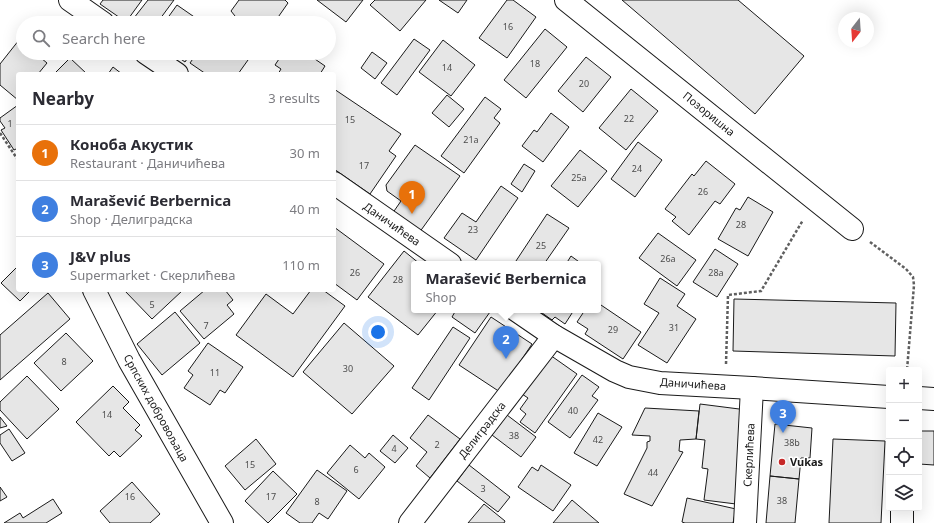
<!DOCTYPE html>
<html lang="en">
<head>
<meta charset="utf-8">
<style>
  :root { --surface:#fff; --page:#f2f2f3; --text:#2b2b33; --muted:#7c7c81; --line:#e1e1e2; --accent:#0b8043 }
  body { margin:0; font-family:"Noto Sans",sans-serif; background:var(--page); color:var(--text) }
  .controls { position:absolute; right:12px; bottom:12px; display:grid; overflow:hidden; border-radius:4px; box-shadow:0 4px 16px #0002 }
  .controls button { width:36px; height:36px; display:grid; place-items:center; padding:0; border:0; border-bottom:1px solid var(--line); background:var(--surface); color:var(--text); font:20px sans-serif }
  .compass { position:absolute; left:838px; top:12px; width:36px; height:36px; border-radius:50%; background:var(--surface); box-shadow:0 4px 16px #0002; rotate:197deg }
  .you { position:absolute; left:378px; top:332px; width:14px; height:14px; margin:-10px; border:3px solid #fff; border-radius:50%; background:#1a73e8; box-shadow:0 0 0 6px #1a73e833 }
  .badge { display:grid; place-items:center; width:26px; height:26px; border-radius:50%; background:var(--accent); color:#fff; font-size:13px; font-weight:700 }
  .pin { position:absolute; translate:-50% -33px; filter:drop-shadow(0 1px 2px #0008) }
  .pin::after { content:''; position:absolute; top:21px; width:14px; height:12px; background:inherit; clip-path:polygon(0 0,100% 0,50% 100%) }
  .popup { position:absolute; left:411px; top:261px; width:190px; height:52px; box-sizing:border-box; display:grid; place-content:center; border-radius:4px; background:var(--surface); filter:drop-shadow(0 1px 3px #0005); font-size:13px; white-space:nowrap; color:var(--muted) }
  .popup b { font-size:15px; color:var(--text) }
  .popup::after { content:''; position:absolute; left:50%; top:100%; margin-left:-8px; border:8px solid transparent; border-top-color:var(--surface) }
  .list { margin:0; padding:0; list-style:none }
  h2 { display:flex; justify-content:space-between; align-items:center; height:52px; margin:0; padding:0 16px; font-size:17px }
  h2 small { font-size:13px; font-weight:400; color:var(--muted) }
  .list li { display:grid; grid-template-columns:26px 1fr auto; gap:12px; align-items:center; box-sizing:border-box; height:56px; padding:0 16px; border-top:1px solid var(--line) }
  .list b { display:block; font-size:15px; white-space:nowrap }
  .list p { margin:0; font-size:13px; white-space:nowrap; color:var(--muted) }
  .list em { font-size:13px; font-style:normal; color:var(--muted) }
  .icon { flex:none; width:22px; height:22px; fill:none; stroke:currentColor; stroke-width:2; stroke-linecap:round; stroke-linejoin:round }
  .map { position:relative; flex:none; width:934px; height:523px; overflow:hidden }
  .search { position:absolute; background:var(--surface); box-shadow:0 4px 16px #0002; left:16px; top:16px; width:320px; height:44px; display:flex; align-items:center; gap:10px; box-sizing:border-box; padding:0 14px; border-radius:22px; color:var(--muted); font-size:15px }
  .panel { position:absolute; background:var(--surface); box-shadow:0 4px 16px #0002; left:16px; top:72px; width:320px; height:220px; border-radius:4px }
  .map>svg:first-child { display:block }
  .building { fill:#e6e6e6; stroke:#1a1a1a }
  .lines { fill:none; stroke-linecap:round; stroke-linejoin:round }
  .street-casing { stroke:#1a1a1a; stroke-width:24 }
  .secondary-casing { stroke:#1a1a1a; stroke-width:24 }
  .path { stroke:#5f5f5f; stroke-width:2.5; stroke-dasharray:3 2; stroke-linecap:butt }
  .street { stroke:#fff; stroke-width:22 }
  .secondary { stroke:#fff; stroke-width:22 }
  .poi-dot { fill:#c62828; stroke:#fff; stroke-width:1.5 }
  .labels { text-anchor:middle; stroke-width:3; stroke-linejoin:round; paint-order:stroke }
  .number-label { font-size:9px; fill:#4d4d4d }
  .street-label { font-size:11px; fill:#1a1a1a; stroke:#fff }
  .poi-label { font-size:11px; font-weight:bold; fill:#1a1a1a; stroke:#fff; text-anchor:start }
</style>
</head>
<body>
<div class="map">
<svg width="934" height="523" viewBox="0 0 934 523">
  <rect width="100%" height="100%" fill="#fff"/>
  <path class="building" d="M103,0H142L126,22L100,4Z
    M148,0H174L157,23H130Z
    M239,0H285L288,3L274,23H230L235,16L231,11Z
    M317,0H363L346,22Z
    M375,0H426L400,31L370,5Z
    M439,0H467L458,13Z
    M507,0H513L536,17L507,58L479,38Z
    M622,0H738L804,56L755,114Z
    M177,5L203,23H164Z
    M545,29L567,47L526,98L504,80Z
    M414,39L430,50L397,95L381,83Z
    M19,40L23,44V53H35L47,63L38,74H18V100L0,85V64Z
    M443,40L475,65L451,96L419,72Z
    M372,52L387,63L375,79L361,68Z
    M172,53H191L185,62Z
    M197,53H253L238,74H206L190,63Z
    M283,53H314L312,57L325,66L320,74H278L281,69L275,65Z
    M586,57L611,77L583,112L558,91Z
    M70,58L87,74H54Z
    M113,67L122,74H108Z
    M334,89L401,134L389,151L396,156L370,194L334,169Z
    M631,89L658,111L626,150L599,128Z
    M447,95L464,109L449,127L432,113Z
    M485,97L501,109L494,118L500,123L464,173L441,156Z
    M18,105V148L14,150L1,130L5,128L0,121V118Z
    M551,113L569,127L543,162L522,146L534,130L537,132Z
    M638,142L662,160L635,197L611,179Z
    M415,145L460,176L419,233L392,214L401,201L387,191L386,185Z
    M580,150L607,171L578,207L551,186Z
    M706,161L735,184L720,204L715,201L689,235L672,221L676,217L665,209L692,174L694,176Z
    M524,164L535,171L522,192L511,184Z
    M501,186L518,198L476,260L444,238L462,213L476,222Z
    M748,197L773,212L748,256L718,239L736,208L740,210Z
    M547,214L569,228L544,264H514Z
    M334,227L384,264L357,300L334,283Z
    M658,233L696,260L677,286L639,258Z
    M715,249L738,264L717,297L693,282Z
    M404,251L420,264H414V310H438L418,335L368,297Z
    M571,256L582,264H566Z
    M18,266V290H31L20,301L1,283Z
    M660,278L685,294L677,306L696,319L667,363L638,345L659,313L644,304Z
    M124,290H183L152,319Z
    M205,290H225L233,300L227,305L234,314L204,339L180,311Z
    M311,290H323L345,306L293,377L236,335L266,294L293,314Z
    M48,293L70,319L0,380V335Z
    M734,299L896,303L895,356L733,351Z
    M598,303L641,332L623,359L585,334L588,329L577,322L585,310H598Z
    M456,310H486L490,312L475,333L452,317Z
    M538,310H574L565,324L555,317L552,320Z
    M175,312L200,343L162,375L137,344Z
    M491,317L532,344L500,392L459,365Z
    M344,323L394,366L352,414L303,372Z
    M453,327L470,338L429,400L412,388Z
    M66,333L93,361L61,391L34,363Z
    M208,343L243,367L225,393L220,390L210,405L184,388L193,375L188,371Z
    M550,355L577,374L535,433L520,422L526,414L520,409L528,398L522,394Z
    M582,375L599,387L592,396L598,400L570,438L548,422Z
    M27,376L59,409L27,439L0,410V402Z
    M113,386L129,402L123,408L140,425L135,430L142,436L120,457L114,451L109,456L76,422Z
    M700,404L747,410L736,504L704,500L708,469L702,468L705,440L696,439Z
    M645,408L699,411L696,439L680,440L679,451L683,452L652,506L624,494L647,448V442L650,441V436L632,435Z
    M598,413L622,427L597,466L574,453Z
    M428,415L460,439L430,478L416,466L427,452L410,438Z
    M507,415L536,437L521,457L492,435Z
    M0,417L7,426L0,428Z
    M775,424L812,428L810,458H801L799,479L770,476Z
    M9,429L25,453L12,461L0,443V435Z
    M919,431H934V465L919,464Z
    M393,435L408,448L395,463L380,451Z
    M256,439L276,464L245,490L225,466Z
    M833,439L885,441L881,523H829Z
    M350,445L365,458L369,453L385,467L359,499L327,473Z
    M469,465L510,497L498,512L457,481Z
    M541,465L571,485L553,511L518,487L532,467L538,471Z
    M317,470L347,491L328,519L319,513L312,523H300L286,513Z
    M273,471L297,494L268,523L245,501Z
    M770,476L799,479L795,523H766Z
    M132,482L160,514L150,523H110L100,511Z
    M0,487L7,497L0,501Z
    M687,498L736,509L733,523H685L682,522Z
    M53,499L62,513L46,523H4L20,513L23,518Z
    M572,500L599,523H553Z
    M484,504L505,521L504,523H468Z"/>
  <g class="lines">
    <defs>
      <path id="street" d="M566,0L852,229
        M94,290L129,360L222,523
        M410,523L554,336
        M745,523L752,388
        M902,523V508"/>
      <path id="secondary" d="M70,0L103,23
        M146,53L177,74
        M334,183L450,264
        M516,310L554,336L615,371L629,377L660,383L752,388L889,397
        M919,398L934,399"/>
    </defs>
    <use href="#street" class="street-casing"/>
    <use href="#secondary" class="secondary-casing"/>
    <path class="path" d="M0,133L18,160
      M870,242L906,269L913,277L914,285L907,370
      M726,364L728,295L761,291L803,220"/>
    <use href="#street" class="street"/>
    <use href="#secondary" class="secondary"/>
  </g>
  <circle class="poi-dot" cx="782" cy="462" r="4"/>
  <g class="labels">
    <g class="number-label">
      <text x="508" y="30">16</text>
      <text x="535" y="67">18</text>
      <text x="447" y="71">14</text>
      <text x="584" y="87">20</text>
      <text x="629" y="122">22</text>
      <text x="350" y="123">15</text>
      <text x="10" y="127">1</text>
      <text x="471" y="143">21a</text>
      <text x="364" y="169">17</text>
      <text x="637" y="172">24</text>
      <text x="579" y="181">25a</text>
      <text x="703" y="195">26</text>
      <text x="741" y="228">28</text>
      <text x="473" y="233">23</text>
      <text x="541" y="249">25</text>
      <text x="668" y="262">26a</text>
      <text x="355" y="276">26</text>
      <text x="716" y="276">28a</text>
      <text x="398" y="283">28</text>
      <text x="152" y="308">5</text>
      <text x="206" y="329">7</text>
      <text x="674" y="331">31</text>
      <text x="613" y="333">29</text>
      <text x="64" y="365">8</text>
      <text x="348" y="372">30</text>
      <text x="215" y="376">11</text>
      <text x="573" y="414">40</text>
      <text x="107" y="418">14</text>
      <text x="514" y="439">38</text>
      <text x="598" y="443">42</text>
      <text x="792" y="446">38b</text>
      <text x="437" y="448">2</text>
      <text x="394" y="452">4</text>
      <text x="250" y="468">15</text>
      <text x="356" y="473">6</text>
      <text x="653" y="476">44</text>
      <text x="483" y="492">3</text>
      <text x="130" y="500">16</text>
      <text x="271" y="500">17</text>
      <text x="782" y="504">38</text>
      <text x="317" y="505">8</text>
    </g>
    <g class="street-label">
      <text transform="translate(709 114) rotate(39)" y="4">Позоришна</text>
      <text transform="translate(392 224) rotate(35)" y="4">Даничићева</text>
      <text transform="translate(693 384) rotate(4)" y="4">Даничићева</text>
      <text transform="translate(156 408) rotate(61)" y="4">Српских добровољаца</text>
      <text transform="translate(482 430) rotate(-52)" y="4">Делиградска</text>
      <text transform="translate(749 455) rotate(-87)" y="4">Скерлићева</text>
    </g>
    <g class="poi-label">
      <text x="790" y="466">Vukas</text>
    </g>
  </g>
</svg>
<div class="controls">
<button>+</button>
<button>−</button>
<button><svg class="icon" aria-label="locate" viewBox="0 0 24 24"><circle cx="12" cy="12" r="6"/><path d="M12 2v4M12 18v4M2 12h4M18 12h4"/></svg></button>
<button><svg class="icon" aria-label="layers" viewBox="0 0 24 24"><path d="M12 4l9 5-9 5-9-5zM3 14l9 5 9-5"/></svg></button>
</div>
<svg class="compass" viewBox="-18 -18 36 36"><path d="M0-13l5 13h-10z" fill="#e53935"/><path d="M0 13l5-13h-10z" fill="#7c7c81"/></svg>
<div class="you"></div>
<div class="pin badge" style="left:412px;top:214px;background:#e8710a">1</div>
<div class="pin badge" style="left:506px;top:359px;background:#3f7fe0">2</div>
<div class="popup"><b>Marašević Berbernica</b>Shop</div>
<div class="pin badge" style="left:783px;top:433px;background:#3f7fe0">3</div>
<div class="search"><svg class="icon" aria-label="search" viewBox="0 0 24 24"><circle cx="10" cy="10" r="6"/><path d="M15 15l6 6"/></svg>Search here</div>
<section class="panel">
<h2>Nearby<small>3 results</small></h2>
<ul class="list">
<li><span class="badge" style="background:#e8710a">1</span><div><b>Коноба Акустик</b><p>Restaurant · Даничићева</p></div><em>30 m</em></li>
<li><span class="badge" style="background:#3f7fe0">2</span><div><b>Marašević Berbernica</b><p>Shop · Делиградска</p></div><em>40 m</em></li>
<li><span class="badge" style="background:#3f7fe0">3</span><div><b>J&amp;V plus</b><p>Supermarket · Скерлићева</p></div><em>110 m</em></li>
</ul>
</section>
</div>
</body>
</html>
